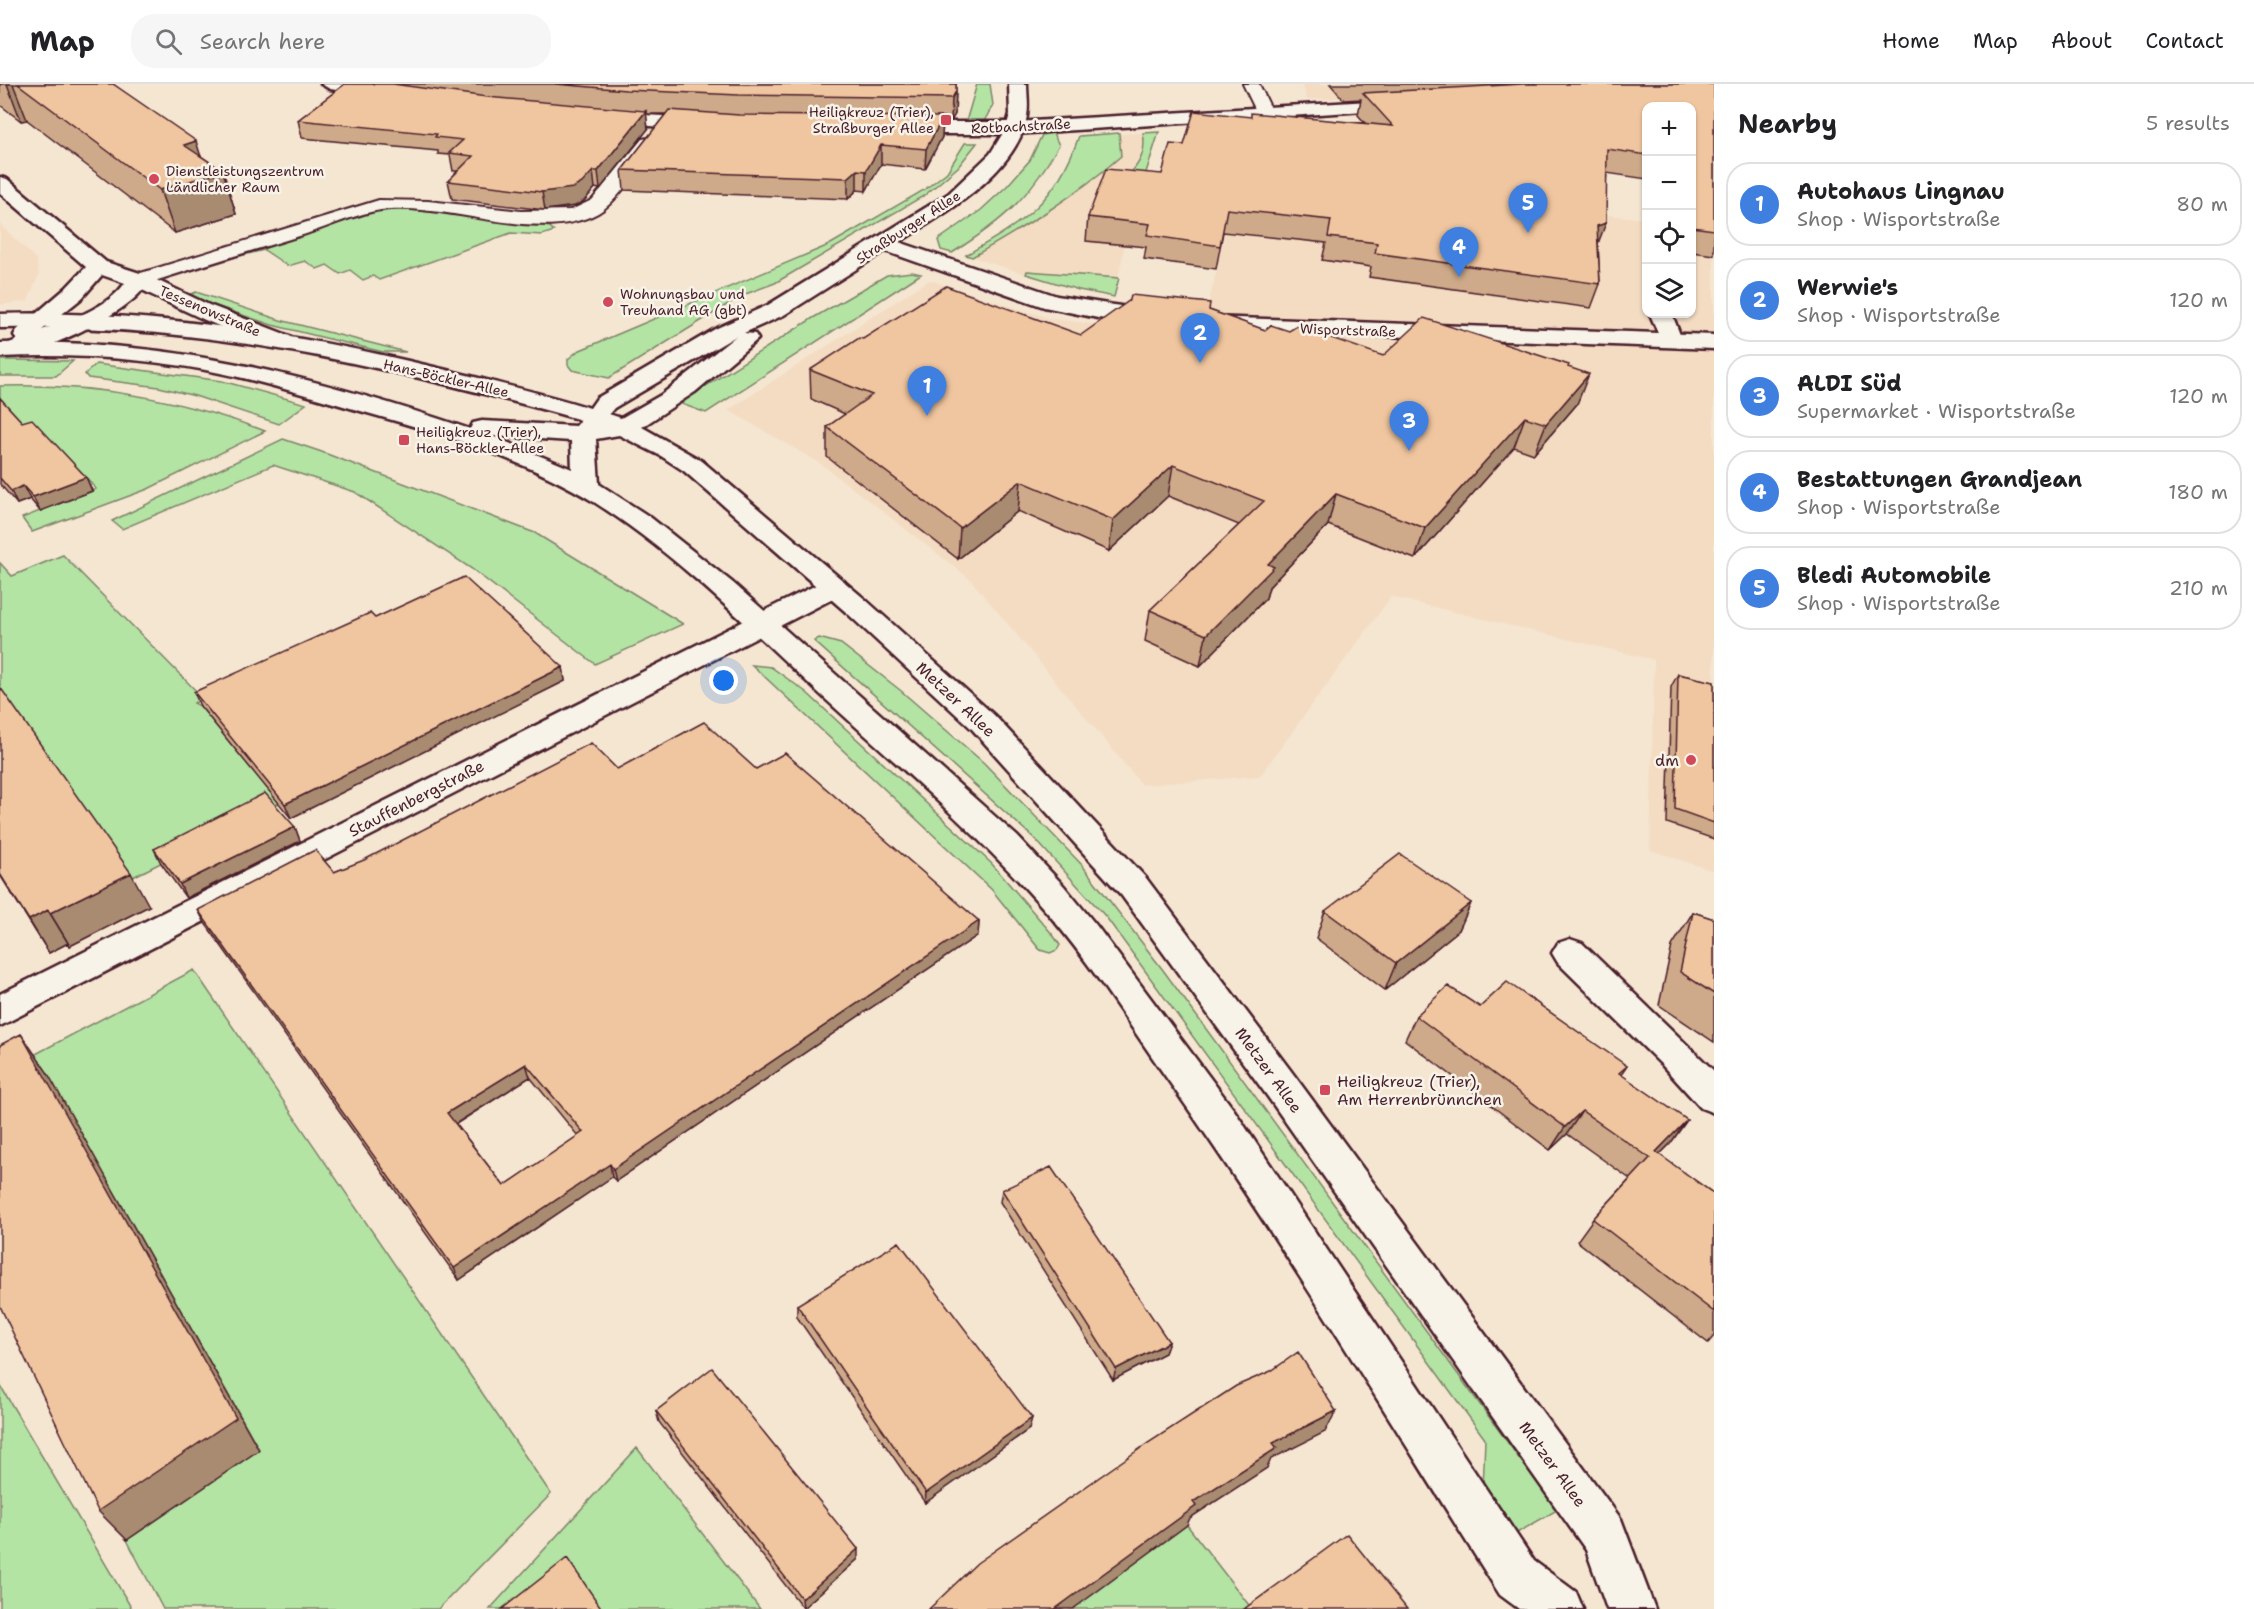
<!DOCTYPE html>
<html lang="en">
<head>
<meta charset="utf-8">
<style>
  :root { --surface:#fff; --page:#f6f6f6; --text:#202124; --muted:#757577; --line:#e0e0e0; --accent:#d1495b }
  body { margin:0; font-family:"Shantell Sans",sans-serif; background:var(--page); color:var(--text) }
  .controls { position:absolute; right:18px; top:18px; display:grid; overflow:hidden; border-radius:12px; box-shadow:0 2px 4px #0004 }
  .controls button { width:54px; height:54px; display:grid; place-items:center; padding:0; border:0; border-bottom:2px solid var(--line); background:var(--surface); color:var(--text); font:30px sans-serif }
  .you { position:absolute; left:724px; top:597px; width:21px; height:21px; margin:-15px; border:4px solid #fff; border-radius:50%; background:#1a73e8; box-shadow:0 0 0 9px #1a73e833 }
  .badge { display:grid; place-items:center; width:39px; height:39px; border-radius:50%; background:var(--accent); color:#fff; font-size:20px; font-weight:700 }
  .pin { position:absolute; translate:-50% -50px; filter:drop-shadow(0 2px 3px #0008) }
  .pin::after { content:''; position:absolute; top:32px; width:21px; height:18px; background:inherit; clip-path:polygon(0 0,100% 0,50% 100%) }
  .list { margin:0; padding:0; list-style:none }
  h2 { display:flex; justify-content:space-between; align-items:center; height:78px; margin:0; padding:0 24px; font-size:26px }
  h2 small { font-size:20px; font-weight:400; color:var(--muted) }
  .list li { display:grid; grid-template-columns:39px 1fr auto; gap:18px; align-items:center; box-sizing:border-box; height:84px; margin:0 12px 12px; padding:0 12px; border:2px solid var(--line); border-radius:24px }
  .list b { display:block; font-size:22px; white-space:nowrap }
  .list p { margin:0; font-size:20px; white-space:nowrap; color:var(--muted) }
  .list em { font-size:20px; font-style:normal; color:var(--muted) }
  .icon { flex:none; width:33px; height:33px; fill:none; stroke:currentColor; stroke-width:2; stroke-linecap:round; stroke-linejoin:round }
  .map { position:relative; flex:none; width:1714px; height:1525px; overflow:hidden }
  header { display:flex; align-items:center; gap:36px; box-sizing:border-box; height:84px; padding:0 30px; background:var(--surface); border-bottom:2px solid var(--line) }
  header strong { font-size:28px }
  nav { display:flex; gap:33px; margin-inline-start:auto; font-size:21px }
  .search { width:420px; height:54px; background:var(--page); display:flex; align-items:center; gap:15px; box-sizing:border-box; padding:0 21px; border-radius:24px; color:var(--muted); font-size:22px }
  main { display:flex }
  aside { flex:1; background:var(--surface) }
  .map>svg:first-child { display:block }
  .built { fill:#f4dcc3 }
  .green { fill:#b3e4a4; stroke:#7e8268; stroke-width:1.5 }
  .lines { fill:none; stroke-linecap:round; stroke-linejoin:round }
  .service-casing { stroke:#4a1f2b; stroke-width:4 }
  .minor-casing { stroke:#4a1f2b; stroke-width:5 }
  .tertiary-casing { stroke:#4a1f2b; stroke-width:5 }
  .service { fill:#f7f3e8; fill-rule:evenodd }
  .minor { fill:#f7f3e8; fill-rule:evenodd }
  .tertiary { fill:#f7f3e8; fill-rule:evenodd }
  .wall { fill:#ceaa8a; stroke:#4a1f2b; stroke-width:1.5; fill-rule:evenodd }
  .shaded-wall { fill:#a88b70; stroke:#4a1f2b; stroke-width:1.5 }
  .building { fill:#f0c6a0; stroke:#4a1f2b; stroke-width:1.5; fill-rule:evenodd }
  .poi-dot { fill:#d1495b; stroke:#f7f3e8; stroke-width:2 }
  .labels { text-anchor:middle; stroke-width:5; stroke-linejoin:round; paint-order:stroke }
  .far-poi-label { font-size:14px; fill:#4a1f2b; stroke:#f7f3e8; text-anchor:start }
  .far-street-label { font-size:14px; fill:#4a1f2b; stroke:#f7f3e8 }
  .street-label { font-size:16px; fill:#4a1f2b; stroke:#f7f3e8 }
  .poi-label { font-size:16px; fill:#4a1f2b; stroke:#f7f3e8; text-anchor:end }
</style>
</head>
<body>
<header>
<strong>Map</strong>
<div class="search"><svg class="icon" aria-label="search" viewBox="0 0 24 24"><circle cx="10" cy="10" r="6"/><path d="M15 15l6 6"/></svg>Search here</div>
<nav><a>Home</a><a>Map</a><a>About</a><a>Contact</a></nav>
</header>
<main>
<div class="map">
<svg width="1714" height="1525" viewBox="0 0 1714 1525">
  <rect width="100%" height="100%" fill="#f5e6d2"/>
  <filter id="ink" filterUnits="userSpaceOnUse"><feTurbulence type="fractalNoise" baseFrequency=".0167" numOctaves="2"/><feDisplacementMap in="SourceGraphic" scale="12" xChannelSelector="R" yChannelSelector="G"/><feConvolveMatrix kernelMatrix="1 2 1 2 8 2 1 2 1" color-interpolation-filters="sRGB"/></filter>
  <g filter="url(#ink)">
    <path class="built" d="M1302,0H1521L1523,2L1307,16Z
      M1159,48L1125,161L1114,213L1043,196L966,171L1026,133L1052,109L1068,82L1079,52Z
      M1404,109L1646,135V230H1692V141L1714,145V787L1650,766L1654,576L1391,513L1260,692L1142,701L970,495L821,380L728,326L929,196L1052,235L1111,242L1207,227L1225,149Z
      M0,140L36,175L39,191L28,217L0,221Z"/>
    <path class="green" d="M977,0H990L993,21L982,41H965Z
      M1159,48L1141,104L1122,96C1137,85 1147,69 1143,49Z
      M1053,49L1059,61C1028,115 1004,136 952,169L941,166L938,156L981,126L1007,102L1030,76L1042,51Z
      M1119,49L1121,72C1076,112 1024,143 972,173L966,171C1025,137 1056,118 1079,52Z
      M965,59H977L958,83L925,111L775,199L743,211L609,294L572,286L568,281V275L578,267L829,161L924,106L947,88Z
      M393,124L535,140L550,143L554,147L542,151L511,149L379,196L373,192L363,196L350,186L340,190L327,181L317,185L305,177L288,182L264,166L240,172L366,129Z
      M1027,187L1119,194L1114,213L1079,206L1026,190Z
      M912,188L921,190L706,329L679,319L813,234L887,191Z
      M196,208L280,236L406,268H383L317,252L272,241L187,212Z
      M0,276H7L73,277L56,292H0Z
      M96,280L222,297L306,320L279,340L195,312L159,303L88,294L85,290Z
      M0,302C92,299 179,314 265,347L148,405L32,448L22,434L96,405L87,394L28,351L0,320Z
      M283,355L319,367L535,449L683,540L595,580L472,485L355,408L273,381L122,445L112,437Z
      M63,471L203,614L194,619L200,622L279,719L129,795L0,610V479L12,492Z
      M819,554L841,560L900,606L984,679L1082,781L1163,886L1557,1426L1515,1450L1483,1407L1485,1355L1106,833L1035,755L814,557Z
      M752,581L771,583L806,608L991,779L1053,851L1060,861L1057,866L1050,869L1040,866L992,806Z
      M194,886L551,1410L438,1525H163L127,1456L259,1365L109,1099L0,989Z
      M0,1301L132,1525H0Z
      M637,1364L760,1525H490Z
      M1187,1441L1252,1525H1071Z"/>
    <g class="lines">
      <defs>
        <path id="service" d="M1243,0H1259L1273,29L1271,33H1259Z
          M648,54L657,59C643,78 618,118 598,129C540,161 444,117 381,126C356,130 330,142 306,150C253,166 199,183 145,200L138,202L128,196L131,192L379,116L428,117L521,127L571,126L592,116L642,55Z"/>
        <path id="minor" d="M321,0H364L393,5L396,9L387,14L330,5Z
          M1405,15L1411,16L1414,20L1411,24L1015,50H899L890,44L899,38H1015Z
          M602,29L704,34L713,40L704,46L596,38L593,34Z
          M0,93L7,95L106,178L146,191L209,221L290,252L293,257L290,262C265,268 169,219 142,206C127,229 29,277 4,271L1,266L4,261L17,256L14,251L17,246L66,204L86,183L0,109ZM102,191L125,199C108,224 69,236 42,246L82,214Z
          M1650,230H1672L1682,256L1679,261H1663Z
          M834,494L844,497L848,503L844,509L0,942V910L824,497Z
          M1570,855L1582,859L1714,987V1029L1701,1024L1662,981L1558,879L1552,869L1558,859Z"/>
        <path id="tertiary" d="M1009,0H1027C1027,10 1029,22 1027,32C1017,89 944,130 899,158L1057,212L1165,229L1168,234L1165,239L1157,241L1098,234L1044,223L885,167L784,231L744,249L755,250L758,255L695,308L642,343L702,377L867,517L994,631L1146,794L1294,991L1621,1435L1655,1525H1607L1586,1466L1268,1013L1122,812L972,645L847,529L684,387L661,372L619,351L596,355L599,400L650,433L733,499L1017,752L1064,802L1096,841L1234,1026L1534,1477L1576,1508L1583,1525H1519L1500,1511C1388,1334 1280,1154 1159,983C1120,927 1083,868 1037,817C971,743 894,678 821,611C749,544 678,471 594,418C524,375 443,350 364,328C318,315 272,300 225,290C151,274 75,270 0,273V259C165,253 315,293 470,345L473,339L482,337L576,342L581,336L560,330C371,279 197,238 0,244V230C161,226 311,252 467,291C508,302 549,311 590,324L597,314L715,245L768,221L948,110L990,70L1006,44L1010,30ZM736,252L661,311L621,334L609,330L614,324ZM492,352L571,357L572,385Z
          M1211,233L1714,251V265L1203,245L1200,240L1203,235Z"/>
      </defs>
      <use href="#service" class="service-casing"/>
      <use href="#minor" class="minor-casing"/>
      <use href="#tertiary" class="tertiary-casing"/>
      <use href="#service" class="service"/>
      <use href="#minor" class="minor"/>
      <use href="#tertiary" class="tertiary"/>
    </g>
    <path class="wall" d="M0,0H113L201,72L223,87L236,130L175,149L27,36L21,37L0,21Z
      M345,0H956L955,30L951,37H943L942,53L925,85L881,80L866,107L857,106L848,115L624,106L622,86L666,30H646L648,45L600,105L595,104L584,117L575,122L545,126L452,115L448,97L458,87H453L450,71L438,70V67L302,54L298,36Z
      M1330,0H1714V171L1692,168V22H1647V95L1607,89L1598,161L1600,200L1591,224L1369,193L1371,183L1322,176L1326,159L1223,148L1216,185L1144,175L1146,163L1086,157L1088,133L1162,90L1184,61L1251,33L1365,39L1358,31L1361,15L1344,16Z
      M1209,226L1265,246L1289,247L1383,272L1568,283L1577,320L1534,370L1514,363L1415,475L1328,441L1269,503L1266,514L1200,582L1145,557L1150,526L1239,441L1168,412L1109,467L1018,427L958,475L827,373V343L845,330L811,315L810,286L863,255L1081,251Z
      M0,314L22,338L86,393L92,407L40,427L30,415L17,420L0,400Z
      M375,534L563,583L565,597L291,734L200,622L194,608Z
      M1678,590L1714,598V755L1667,739L1671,603Z
      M617,685H756L979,837L978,851L616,1097L612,1093L459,1196L205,839L198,826L334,788ZM530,993L578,1052L504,1102L456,1040Z
      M295,743L300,757L186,814L161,779L154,765Z
      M0,791L149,822L70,862L68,859L49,869Z
      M1471,819L1459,846L1385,906L1316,854L1325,827Z
      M1693,828L1714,835V958L1659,921L1672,862Z
      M1480,923L1627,982L1621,991L1687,1036L1670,1060L1659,1071L1714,1110V1252L1708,1259L1577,1157L1593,1135L1630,1095L1567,1050L1550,1066L1405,956L1416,932Z
      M1002,1106L1169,1258L1165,1269L1113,1296L1000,1118Z
      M797,1221L1029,1345L925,1419L797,1233Z
      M656,1327L858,1475L803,1524L659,1338Z"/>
    <path class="shaded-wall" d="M7,0H13L27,36L21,37Z
      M956,7L955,30L951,37L952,14Z
      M646,27L648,45L600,105L598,87Z
      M943,33L942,53L925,85L926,65Z
      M196,57L207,92L223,87L236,130L175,149L160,106L184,61Z
      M881,61V80L866,107V87Z
      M857,86V106L848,115V94Z
      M593,87L595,104L584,117L575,122L545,126L542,108Z
      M1606,139L1597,162V142Z
      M1589,290L1577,320L1534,370L1546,340Z
      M1525,333L1514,363L1415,475L1425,444Z
      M1173,381L1168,412L1109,467L1113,436Z
      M86,393L92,407L40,427L33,413Z
      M1021,397L1018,427L958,475L960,444Z
      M23,402L30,415L17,420L11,407Z
      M1336,410L1328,441L1269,503L1266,514L1200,582L1206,551L1268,480Z
      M563,583L565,597L291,734L285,720Z
      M295,743L300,757L186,814L180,800Z
      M131,789L149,822L70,862L50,829Z
      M1471,819L1459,846L1385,906L1396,879Z
      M48,826L68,859L49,869L29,836Z
      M979,837L978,851L616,1097L613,1085Z
      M21,950L47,988L259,1366L127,1456L98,1427Z
      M526,980L530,993L452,1042L447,1029Z
      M1582,1027L1567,1050L1550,1066L1565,1043Z
      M1687,1036L1670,1060L1639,1091L1656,1068Z
      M610,1080L612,1093L459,1196L454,1184Z
      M1169,1258L1165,1269L1113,1296L1116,1285Z
      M1336,1327L1325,1348L1271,1375L1267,1384L1190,1434L1187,1441L1073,1525H1055L1193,1418L1273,1359Z
      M1032,1334L1029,1345L925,1419L926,1409Z
      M858,1465V1475L803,1524L802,1515Z"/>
    <path class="building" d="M18,0H113L196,57L184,61L223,87L160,106Z
      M345,0H393L487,13L646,27L598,87H593L582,99L573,104L542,108L448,97L473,72L449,69L463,56L435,53L437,50L298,36Z
      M555,0H956V7L952,14L739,11L626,6Z
      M1523,0H1714V146L1692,143V22H1647V71L1607,65L1606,139L1597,142L1600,200L1375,169L1377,159L1328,153L1331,136L1227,125L1220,162L1147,151L1150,140L1088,133L1106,85L1162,90L1170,60L1184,61L1194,27L1251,33V29L1393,42L1363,9Z
      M669,26L739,31L943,33L926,65L881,61L866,87L857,86L848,94L622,86Z
      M946,202L1081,251L1130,216L1131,211L1210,219L1209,226L1265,246L1271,241L1289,247L1297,242L1383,272L1424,234L1569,281L1568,283L1589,290L1546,340L1525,333L1425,444L1336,410L1268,480L1274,483L1206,551L1150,526L1264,417L1173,381L1113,436L1021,397L960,444L827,343L872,311L810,286L859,254L863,255Z
      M0,314L22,338L32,335L86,393L33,413L23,402L11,407L0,394Z
      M464,493L563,583L285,720L194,608L370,529L375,534Z
      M1678,590L1714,598V739L1675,725Z
      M0,603L131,789L50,829L48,826L29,836L0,790Z
      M704,638L756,685L785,669L979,837L613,1085L610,1080L454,1184L198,826L315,766L334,788L364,776L591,659L617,685ZM526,980L583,1048L504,1102L447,1029Z
      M265,709L295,743L180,800L154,765Z
      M1400,770L1471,819L1396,879L1325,827Z
      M1693,828L1714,835V910L1680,888Z
      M1507,898L1627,982L1619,989L1687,1036L1656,1068L1714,1110V1228L1593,1135L1650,1074L1582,1027L1565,1043L1416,932L1448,902L1480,923Z
      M21,950L236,1334L98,1427L0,1222V961Z
      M1051,1083L1169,1258L1116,1285L1002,1106Z
      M899,1158L1032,1334L926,1409L797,1221Z
      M1298,1268L1336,1327L1273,1359L1277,1364L1193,1418L1196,1422L1055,1525H929L977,1479L1148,1359L1236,1302L1271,1287Z
      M712,1284L858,1465L802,1515L656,1327Z
      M1347,1450L1407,1525H1244Z
      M567,1474L602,1525H502Z"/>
  </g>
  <g class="poi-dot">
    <rect x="940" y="30" width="12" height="12" rx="3"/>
    <circle cx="154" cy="95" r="6"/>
    <circle cx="608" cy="218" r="6"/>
    <rect x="398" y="350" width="12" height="12" rx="3"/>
    <circle cx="1691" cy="676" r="6"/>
    <rect x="1319" y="1000" width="12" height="12" rx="3"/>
  </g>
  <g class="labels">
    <g class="far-poi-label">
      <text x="934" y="33" text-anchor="end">Heiligkreuz (Trier),<tspan x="934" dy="16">Straßburger Allee</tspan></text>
      <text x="166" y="92">Dienstleistungszentrum<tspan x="166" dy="16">Ländlicher Raum</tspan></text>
      <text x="620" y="215">Wohnungsbau und<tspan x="620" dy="16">Treuhand AG (gbt)</tspan></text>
      <text x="416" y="353">Heiligkreuz (Trier),<tspan x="416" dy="16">Hans-Böckler-Allee</tspan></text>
    </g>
    <g class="far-street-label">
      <text transform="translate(1021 42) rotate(-3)" y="5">Rotbachstraße</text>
      <text transform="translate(908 143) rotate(-33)" y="5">Straßburger Allee</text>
      <text transform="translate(210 227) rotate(23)" y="5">Tessenowstraße</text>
      <text transform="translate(1348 246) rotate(2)" y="5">Wisportstraße</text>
      <text transform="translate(446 294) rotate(13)" y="5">Hans-Böckler-Allee</text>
    </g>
    <g class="street-label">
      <text transform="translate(956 615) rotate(43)" y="6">Metzer Allee</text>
      <text transform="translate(416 714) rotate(-27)" y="6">Stauffenbergstraße</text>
      <text transform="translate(1269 986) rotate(54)" y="6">Metzer Allee</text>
      <text transform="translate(1553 1380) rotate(54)" y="6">Metzer Allee</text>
    </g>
    <g class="poi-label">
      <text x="1679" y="682">dm</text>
      <text x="1337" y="1003" text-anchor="start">Heiligkreuz (Trier),<tspan x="1337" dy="18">Am Herrenbrünnchen</tspan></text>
    </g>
  </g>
</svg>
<div class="controls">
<button>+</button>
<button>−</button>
<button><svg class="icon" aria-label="locate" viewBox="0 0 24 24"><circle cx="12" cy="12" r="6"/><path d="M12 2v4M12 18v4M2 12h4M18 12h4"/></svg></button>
<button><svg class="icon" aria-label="layers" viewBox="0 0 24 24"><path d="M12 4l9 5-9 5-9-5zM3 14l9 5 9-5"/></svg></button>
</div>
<div class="you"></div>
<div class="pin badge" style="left:927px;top:332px;background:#3f7fe0">1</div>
<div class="pin badge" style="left:1200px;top:279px;background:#3f7fe0">2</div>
<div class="pin badge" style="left:1409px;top:367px;background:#3f7fe0">3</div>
<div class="pin badge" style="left:1459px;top:193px;background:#3f7fe0">4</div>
<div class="pin badge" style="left:1528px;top:149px;background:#3f7fe0">5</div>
</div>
<aside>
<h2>Nearby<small>5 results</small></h2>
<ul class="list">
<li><span class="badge" style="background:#3f7fe0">1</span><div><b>Autohaus Lingnau</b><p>Shop · Wisportstraße</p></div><em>80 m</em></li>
<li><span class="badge" style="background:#3f7fe0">2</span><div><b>Werwie's</b><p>Shop · Wisportstraße</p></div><em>120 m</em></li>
<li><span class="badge" style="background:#3f7fe0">3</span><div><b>ALDI Süd</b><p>Supermarket · Wisportstraße</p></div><em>120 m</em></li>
<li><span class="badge" style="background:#3f7fe0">4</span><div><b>Bestattungen Grandjean</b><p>Shop · Wisportstraße</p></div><em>180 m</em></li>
<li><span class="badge" style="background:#3f7fe0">5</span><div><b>Bledi Automobile</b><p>Shop · Wisportstraße</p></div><em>210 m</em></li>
</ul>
</aside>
</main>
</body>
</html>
